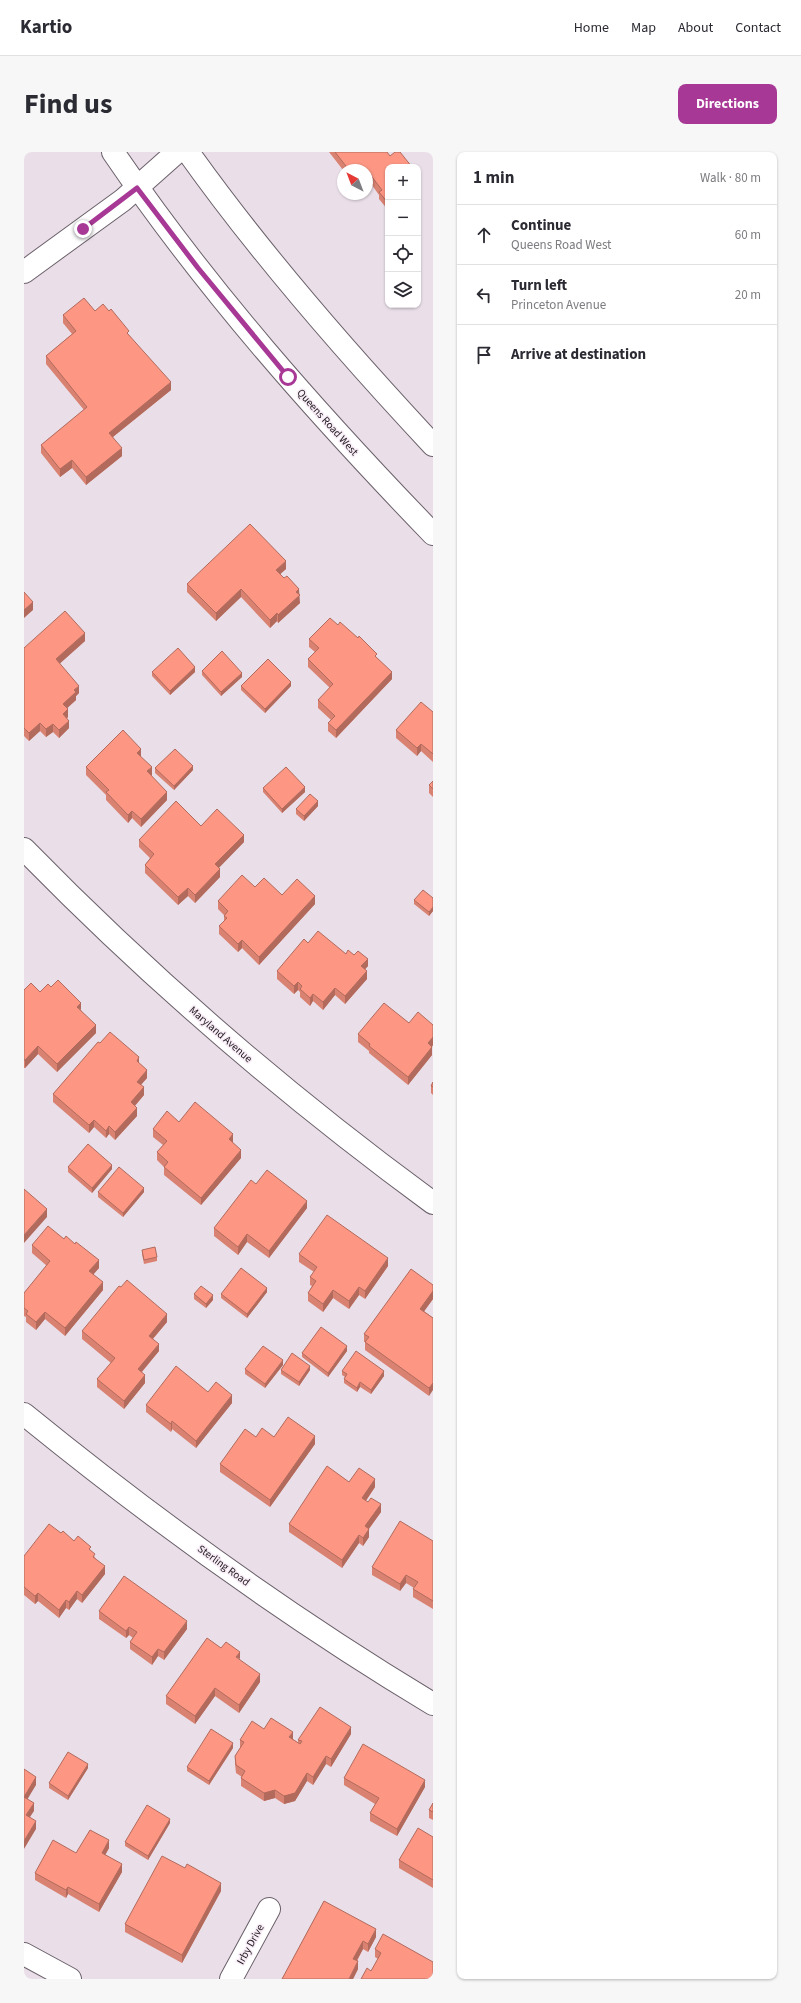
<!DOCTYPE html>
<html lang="en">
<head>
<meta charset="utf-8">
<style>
  :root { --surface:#fff; --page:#f7f7f7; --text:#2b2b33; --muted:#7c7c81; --line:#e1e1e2; --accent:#a73895 }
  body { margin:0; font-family:"Source Sans 3",sans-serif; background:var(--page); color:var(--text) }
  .controls { position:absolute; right:12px; top:12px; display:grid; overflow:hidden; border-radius:8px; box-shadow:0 1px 3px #0004 }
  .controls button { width:36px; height:36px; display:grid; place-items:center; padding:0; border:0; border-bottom:1px solid var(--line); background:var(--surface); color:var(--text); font:20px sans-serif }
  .compass { position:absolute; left:313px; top:12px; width:36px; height:36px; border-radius:50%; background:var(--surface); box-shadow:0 1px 3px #0004; rotate:318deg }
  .stop { position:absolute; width:12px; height:12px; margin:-9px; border:3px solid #a73895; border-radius:50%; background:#fff }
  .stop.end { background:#a73895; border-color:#fff; box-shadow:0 1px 4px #0008 }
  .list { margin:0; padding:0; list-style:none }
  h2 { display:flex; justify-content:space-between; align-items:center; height:52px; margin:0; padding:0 16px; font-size:17px }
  h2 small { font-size:13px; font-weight:400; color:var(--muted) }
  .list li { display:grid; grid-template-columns:26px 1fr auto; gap:12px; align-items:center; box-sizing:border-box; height:60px; padding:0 16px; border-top:1px solid var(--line) }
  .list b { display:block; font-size:15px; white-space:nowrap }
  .list p { margin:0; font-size:13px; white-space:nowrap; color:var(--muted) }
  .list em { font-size:13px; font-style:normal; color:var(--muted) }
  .icon { flex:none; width:22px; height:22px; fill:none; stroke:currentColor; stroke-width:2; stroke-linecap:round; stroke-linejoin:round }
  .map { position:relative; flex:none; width:409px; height:1827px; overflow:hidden; border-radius:8px }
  header { display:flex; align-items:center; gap:24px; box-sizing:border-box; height:56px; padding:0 20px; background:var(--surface); border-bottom:1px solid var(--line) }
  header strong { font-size:19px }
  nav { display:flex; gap:22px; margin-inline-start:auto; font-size:14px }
  .intro { display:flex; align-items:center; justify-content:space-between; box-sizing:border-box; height:96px; padding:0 24px }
  h1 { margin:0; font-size:28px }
  .button { padding:10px 18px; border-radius:8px; background:var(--accent); color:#fff; font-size:14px; font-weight:700 }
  main { display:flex; gap:24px; padding:0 24px }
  aside { flex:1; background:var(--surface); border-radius:8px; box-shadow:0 1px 3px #0004 }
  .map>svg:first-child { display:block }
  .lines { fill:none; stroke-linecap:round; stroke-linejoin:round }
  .minor-casing { stroke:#6b616a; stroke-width:24 }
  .minor { stroke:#fff; stroke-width:22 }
  .wall { fill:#da8272 }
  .shaded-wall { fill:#b16a5c }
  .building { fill:#fd9784; stroke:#b16a5c }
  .route { stroke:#a73895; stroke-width:5 }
  .labels { text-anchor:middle; stroke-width:3; stroke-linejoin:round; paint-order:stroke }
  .street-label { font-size:11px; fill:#1e1a1e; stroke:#f8ecf6 }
</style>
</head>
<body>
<header>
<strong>Kartio</strong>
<nav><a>Home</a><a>Map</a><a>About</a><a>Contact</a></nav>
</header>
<div class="intro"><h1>Find us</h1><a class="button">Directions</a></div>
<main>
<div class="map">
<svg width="409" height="1827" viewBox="0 0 409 1827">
  <rect width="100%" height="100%" fill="#eadfe9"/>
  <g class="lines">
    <defs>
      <path id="minor" d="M89,0C183,138 293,262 409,382
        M164,0C238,104 322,200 409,293
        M0,120L99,48L153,0
        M0,697C126,826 263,944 409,1051
        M0,1262C129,1367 266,1466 409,1552
        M0,1802L46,1827
        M207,1827L245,1757"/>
    </defs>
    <use href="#minor" class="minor-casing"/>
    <use href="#minor" class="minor"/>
  </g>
  <path class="wall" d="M305,0H363L364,15V58L355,47V43L345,29L343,18H319Z
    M71,159L105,183L147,238L89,285L98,304L62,333L48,316L36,325L17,301V293L60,258L22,212V204L48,182L39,171V163Z
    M262,417L256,422L276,451L254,471L253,469L246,476L217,445L192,469L163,440V432Z
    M314,473L353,506L368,527L312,586L304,579V571L307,568L294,556V548L306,536L284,515V507L291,500L285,495V487Z
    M61,489L35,512L55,541L52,544V548L43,556L44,565L43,566L45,576L35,586L29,580L22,585L16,579L5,589L0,584V496Z
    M178,519L218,525L197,544L178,523Z
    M128,520H171L146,543L128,524Z
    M217,534H267L241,561L217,538Z
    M409,560V610L397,599L393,604L372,586V578Z
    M117,605L128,623L127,624L143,648L117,675L108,666L104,671L82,648V643L62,623V615Z
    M131,616L169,618L150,638L131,621Z
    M409,629V645L405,641V633Z
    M239,636L281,640L258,661L239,640Z
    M294,654L280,669L272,662V657Z
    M177,674L220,690L194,716L196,725L171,751L164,744L154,753L121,721V713L126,706L115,695V688Z
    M231,735L291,752L235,813L218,796L214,800L195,782V774L200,769V763L194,757V749Z
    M409,746V759L405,764L390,752V748Z
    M284,791L322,802L330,803L344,814L341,817L343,827L321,852L311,843L299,858L289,849L286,854L276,845V840L274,838L270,842L253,827V819Z
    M27,835L57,858L72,881L33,920L14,902L1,916H0V838L16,840Z
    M385,871L409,873V893L408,895V903L384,933L345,901V899L334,890V882Z
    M76,891L115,911L123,926L117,933L120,943L111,954L113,964L91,988L85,982L82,986L70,975L65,981L29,950V942Z
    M409,930V943L407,941V934Z
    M155,970L209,990H208L217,1006L177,1053L140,1023V1015L133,1008V1000L139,993L129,985V977Z
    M44,1015L88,1017L68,1041L44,1020Z
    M232,1032L283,1056L245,1106L223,1090L214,1103L190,1084V1076Z
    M74,1040H120L99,1065L74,1045Z
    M8,1093L75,1116L69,1123L79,1138L41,1184L21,1167L12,1178L2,1170V1165L0,1164V1141L23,1114L8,1101Z
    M118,1098L133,1105V1109L120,1112L118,1102Z
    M275,1102L364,1114L341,1147L335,1143L325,1157L309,1146L299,1160L284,1149V1141L288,1134L286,1133V1125L290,1120L275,1110Z
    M409,1133V1147L400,1159L409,1166L405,1244L341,1198V1190H340V1182Z
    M243,1140L223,1166L197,1146V1142Z
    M170,1142L189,1148L182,1156L170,1147Z
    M143,1170L129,1187L135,1199L118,1220L121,1231L100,1257L73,1235V1227L87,1211L58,1187V1179Z
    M323,1199L304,1225L278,1205V1201Z
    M259,1213L241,1236L221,1222V1217Z
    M257,1218H286L275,1234L257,1222Z
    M318,1219L360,1224L347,1242L336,1235L333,1240L320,1231V1227L321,1225L318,1223Z
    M184,1240L208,1251L172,1296L148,1277L147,1280L122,1260V1253Z
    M232,1285H250L291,1292L246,1355L196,1320V1312Z
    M325,1330L351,1335L342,1349L357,1360L345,1377V1385L339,1394L335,1391L318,1416L265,1380V1372Z
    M37,1381L50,1389L67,1399L81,1422L58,1451L53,1447L45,1458L42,1456L35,1466L14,1449L11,1452L0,1443V1404Z
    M409,1389V1457L389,1445V1437L390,1436L382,1431L376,1439L348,1423V1415Z
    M75,1459L163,1477L140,1508L134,1504L128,1513L106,1497V1490L109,1486L105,1483L102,1486L75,1467Z
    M216,1508L236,1530L215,1561L191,1544L171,1572L142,1552V1544Z
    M240,1577L269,1587L274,1591V1588L327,1582L307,1615L302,1612L289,1633L283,1629L271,1649L260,1652L251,1646L240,1649L217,1634V1626L218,1625L212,1621L211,1612V1604L216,1596V1588Z
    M209,1596L185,1633L163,1619V1615Z
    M64,1616L44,1648L25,1636V1631Z
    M320,1626L401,1635L373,1684L346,1669V1661L351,1652L320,1633Z
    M409,1651V1668L405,1666V1658Z
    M146,1671L124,1708L101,1694V1690Z
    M409,1685V1736L375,1716V1708Z
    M85,1696L81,1703L98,1720L75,1760L44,1742L42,1746L11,1728V1721L52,1701Z
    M197,1739L158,1811L101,1780V1772Z
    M300,1749L352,1785L344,1800L339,1797L333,1809L334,1817L329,1827H258Z
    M351,1797L409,1810L347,1819L354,1807L351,1805Z"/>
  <path class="shaded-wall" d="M345,21V29L343,31V23Z
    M147,230V238L85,288V281Z
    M98,296V304L62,333V325Z
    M48,308V316L36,325V317Z
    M262,409V417L252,426V418Z
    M217,437V445L192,469V461Z
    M275,437L276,451L254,471V463L272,440Z
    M9,450V458L0,466V458Z
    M253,461V469L246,476V468Z
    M61,481V489L32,515V507Z
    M171,515V520L146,543V539Z
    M368,520V527L312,586V578Z
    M218,521V525L197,544V540Z
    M267,530V534L241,561V557Z
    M55,534V541L52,544V548L39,560V552L50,538Z
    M44,557V565L39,570V562Z
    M45,569V576L35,586V578Z
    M16,571V579L5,589V581Z
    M29,572V580L22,585V577Z
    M397,592V599L393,604V596Z
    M117,597V605L113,601Z
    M169,614V618L150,638V634Z
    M128,615V623L123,627V619Z
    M281,635V640L258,661V657Z
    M143,640V648L117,675V667Z
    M294,649V654L280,669V664Z
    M108,659V666L104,671V663Z
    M220,683V690L191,720V712Z
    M196,717V725L171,751V743Z
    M164,736V744L154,753V745Z
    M291,744V752L235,813V805Z
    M409,755V759L405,764V760Z
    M218,788V796L214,800V792Z
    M344,807V814L337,822V814Z
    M343,819V827L321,852V844Z
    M274,830V838L270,842V834Z
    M311,836V843L299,858V850Z
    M289,842V849L286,854V846Z
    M57,851V858L53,855Z
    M72,873V881L33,920V912Z
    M409,885V893L404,899V891Z
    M14,894V902L1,916V908Z
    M408,895V903L384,933V925Z
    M115,905V913L113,909Z
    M123,918V926L113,937V930Z
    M120,935V943L107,958V950Z
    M113,956V964L91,988V980Z
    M70,968V975L65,981V973Z
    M85,974V982L82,986V979Z
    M209,982V990L205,995V987Z
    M217,998V1006L177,1053V1046Z
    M88,1013V1017L68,1041V1036Z
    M120,1036V1040L99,1065V1061Z
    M283,1049V1056L245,1106V1099Z
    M23,1057V1065L0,1091V1083Z
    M223,1082V1090L214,1103V1095Z
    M364,1106V1114L341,1147V1139Z
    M75,1108V1116L65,1127V1119Z
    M79,1130V1138L41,1184V1176Z
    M335,1135V1143L325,1157V1149Z
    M243,1136V1140L223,1166V1162Z
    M309,1138V1146L299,1160V1152Z
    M409,1139V1147L396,1165V1157Z
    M189,1143V1148L182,1156V1152Z
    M21,1160V1167L12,1178V1170Z
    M143,1162V1170L125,1191V1184Z
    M135,1192V1199L114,1224V1217Z
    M323,1194V1199L304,1225V1221Z
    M259,1208V1213L241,1236V1232Z
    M286,1214V1218L275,1234V1230Z
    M360,1219V1224L347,1242V1238Z
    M121,1223V1231L100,1257V1249Z
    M336,1230V1235L333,1240V1236Z
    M409,1231V1238L405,1244V1236Z
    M208,1243V1251L172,1296V1289Z
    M148,1269V1277L147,1280V1272Z
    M291,1284V1292L246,1355V1348Z
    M351,1327V1335L338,1354V1346Z
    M357,1352V1360L341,1382V1374Z
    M345,1377V1385L339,1394V1386Z
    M335,1383V1391L318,1416V1408Z
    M81,1414V1422L58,1451V1443Z
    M382,1423V1431L376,1439V1432Z
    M53,1439V1447L45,1458V1450Z
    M14,1441V1449L11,1452V1444Z
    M42,1448V1456L35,1466V1458Z
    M163,1469V1477L140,1508V1500Z
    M105,1475V1483L102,1486V1479Z
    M134,1497V1504L128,1513V1505Z
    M216,1500V1507L212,1505Z
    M236,1522V1530L215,1561V1553Z
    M191,1536V1544L171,1572V1564Z
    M327,1575V1582L307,1615V1607Z
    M269,1580V1588L265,1585Z
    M209,1591V1596L185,1633V1629Z
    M302,1604V1612L289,1633V1625Z
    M64,1612V1616L44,1648V1644Z
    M283,1621V1629L271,1649L260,1652V1644Z
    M12,1625V1633L0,1653V1645Z
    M401,1628V1635L373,1684V1677Z
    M251,1638V1646L240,1649V1641Z
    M10,1651V1659L2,1671V1663Z
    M146,1667V1671L124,1708V1704Z
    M12,1669V1677L0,1697V1689Z
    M85,1688V1696L78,1709V1701Z
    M98,1712V1720L75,1760V1752Z
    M197,1731V1739L158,1811V1803Z
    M44,1735V1742L42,1746V1738Z
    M352,1777V1785L344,1800V1792Z
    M339,1789V1797L329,1815V1807Z
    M334,1809V1817L329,1827H325Z
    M409,1822V1827H406Z"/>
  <path class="building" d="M311,0H363L366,4L371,0H376L388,15H364V51L355,40L358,38L345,21L343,23V18H325Z
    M60,146L71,159L79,152L85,159L87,157L105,179L103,181L147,230L85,281L98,296L62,325L48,308L36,317L17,293L63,255L22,204L52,179L39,163Z
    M226,372L262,409L252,418L260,426L263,424L275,437L272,440L276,443L254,463L253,461L246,468L217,437L192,461L163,432Z
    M0,440L9,450L0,458Z
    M41,459L61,481L32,507L55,534L50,538L52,540L39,552L44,557L39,562L45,569L35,578L29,572L22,577L16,571L5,581L0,576V496Z
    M306,466L314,473L316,470L334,486L335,484L353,502L351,504L368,520L312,578L304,571L311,564L294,548L309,532L284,507L295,496L285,487Z
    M154,496L171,515L146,539L128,520Z
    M198,499L218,521L197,540L178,519Z
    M244,507L267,530L241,557L217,534Z
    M397,550L409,560V602L397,592L393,596L372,578Z
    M99,578L117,597L113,601L128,615L123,619L143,640L117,667L108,659L104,663L82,640L85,638L62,615Z
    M151,597L169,614L150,634L131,616Z
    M262,615L281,635L258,657L239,636Z
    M409,629V637L405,633Z
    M286,642L294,649L280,664L272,657Z
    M152,649L177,674L193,657L220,683L191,712L196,717L171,743L164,736L154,745L121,713L130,702L115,688Z
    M218,723L231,735L240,726L258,743L273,727L291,744L235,805L218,788L214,792L195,774L203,766L200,764L204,759L194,749Z
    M399,738L409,746V755L405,760L390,748Z
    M294,779L322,802L324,798L330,803L334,799L344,807L337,814L343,819L321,844L311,836L299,850L289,842L286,846L276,837L278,834L274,830L270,834L253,819L280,787L284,791Z
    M34,828L57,851L53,855L72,873L33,912L14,894L1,908H0V838L7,831L16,840L24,832L27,835Z
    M360,851L385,871L394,860L409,873V885L404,891L408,895L384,925L345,894L346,892L334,882Z
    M86,880L115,905L113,909L123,918L113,930L120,935L107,950L113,956L91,980L85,974L82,979L70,968L65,973L29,942L74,890L76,891Z
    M409,930V935L407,934Z
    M171,950L209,982L205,987L217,998L177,1046L140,1015L144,1010L133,1000L143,989L129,977L143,959L155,970Z
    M64,992L88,1013L68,1036L44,1015Z
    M95,1015L120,1036L99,1061L74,1040Z
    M243,1018L283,1049L245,1099L223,1082L214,1095L190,1076L227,1028L232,1032Z
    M0,1037L23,1057L0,1083Z
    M303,1063L364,1106L341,1139L335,1135L325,1149L309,1138L299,1152L284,1141L292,1129L286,1125L293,1115L275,1102Z
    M24,1074L40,1087L42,1084L51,1092L52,1090L75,1108L65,1119L79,1130L41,1176L21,1160L12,1170L2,1162L4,1159L0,1156V1141L26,1109L8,1093Z
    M131,1095L133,1105L120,1108L118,1098Z
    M217,1116L243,1136L223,1162L197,1142Z
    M387,1117L409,1133V1139L396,1157L409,1166V1231L405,1236L341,1190L345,1185L340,1182Z
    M103,1128L143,1162L125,1184L135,1192L114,1217L121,1223L100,1249L73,1227L91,1206L58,1179L95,1134L97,1135Z
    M177,1134L189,1143L182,1152L170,1142Z
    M297,1175L323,1194L304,1221L278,1201Z
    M239,1194L259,1208L241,1232L221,1217Z
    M332,1199L360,1219L347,1238L336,1230L333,1236L320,1227L323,1222L318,1219Z
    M268,1201L286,1214L275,1230L257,1218Z
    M152,1214L184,1240L192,1230L208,1243L172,1289L148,1269L147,1272L122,1253Z
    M264,1265L291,1284L246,1348L196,1312L221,1277L232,1285L238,1276L250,1285Z
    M303,1314L325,1330L335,1316L351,1327L338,1346L344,1350L347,1346L357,1352L341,1374L345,1377L339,1386L335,1383L318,1408L265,1372Z
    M376,1369L409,1389V1449L389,1437L394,1430L382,1423L376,1432L348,1415Z
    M25,1372L37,1381L39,1379L50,1389L54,1384L67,1395L65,1397L71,1402L69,1405L81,1414L58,1443L53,1439L45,1450L42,1448L35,1458L14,1441L11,1444L0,1435V1404Z
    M100,1424L163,1469L140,1500L134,1497L128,1505L106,1490L113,1480L105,1475L102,1479L75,1459Z
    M183,1486L197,1496L202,1490L216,1500L212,1505L236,1522L215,1553L191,1536L171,1564L142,1544Z
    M296,1555L327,1575L307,1607L302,1604L289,1625L283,1621L271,1641L260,1644L251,1638L240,1641L217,1626L221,1619L212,1613L211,1604L220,1590L216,1588L228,1569L240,1577L247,1566L269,1580L265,1585L276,1592L278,1589L274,1588Z
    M187,1577L209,1591L185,1629L163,1615Z
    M339,1592L401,1628L373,1677L346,1661L355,1646L320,1626Z
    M44,1600L64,1612L44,1644L25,1631Z
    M0,1617L12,1625L0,1645L10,1651L2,1663L12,1669L0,1689Z
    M409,1651V1660L405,1658Z
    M123,1653L146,1667L124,1704L101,1690Z
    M394,1676L409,1685V1728L375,1708Z
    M66,1678L85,1688L78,1701L98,1712L75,1752L44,1735L42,1738L11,1721L29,1688L52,1701Z
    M138,1704L161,1716L163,1712L197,1731L158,1803L101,1772Z
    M300,1749L352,1777L344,1792L339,1789L329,1807L334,1809L325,1827H258Z
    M359,1782L409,1810V1822L406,1827H337L343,1816L347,1819L357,1801L351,1797Z"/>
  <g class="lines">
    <path class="route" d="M59,77L113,36L174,116L264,225"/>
  </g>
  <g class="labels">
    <g class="street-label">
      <text transform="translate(304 270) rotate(48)" y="4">Queens Road West</text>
      <text transform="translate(197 882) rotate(41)" y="4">Maryland Avenue</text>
      <text transform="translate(200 1413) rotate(36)" y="4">Sterling Road</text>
      <text transform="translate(226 1792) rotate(-61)" y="4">Irby Drive</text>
    </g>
  </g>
</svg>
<div class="controls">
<button>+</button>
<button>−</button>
<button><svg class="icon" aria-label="locate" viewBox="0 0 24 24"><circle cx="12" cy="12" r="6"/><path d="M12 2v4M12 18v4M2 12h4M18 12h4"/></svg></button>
<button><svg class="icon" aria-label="layers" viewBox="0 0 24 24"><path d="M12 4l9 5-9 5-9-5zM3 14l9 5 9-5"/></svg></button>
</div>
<svg class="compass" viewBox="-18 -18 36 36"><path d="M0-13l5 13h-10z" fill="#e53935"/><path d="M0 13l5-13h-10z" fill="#7c7c81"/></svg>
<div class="stop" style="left:264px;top:225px"></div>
<div class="stop end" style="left:59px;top:77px"></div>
</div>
<aside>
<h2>1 min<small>Walk · 80 m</small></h2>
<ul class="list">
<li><svg class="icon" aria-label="ahead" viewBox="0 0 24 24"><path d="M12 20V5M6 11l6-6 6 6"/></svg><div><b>Continue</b><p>Queens Road West</p></div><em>60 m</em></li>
<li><svg class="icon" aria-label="left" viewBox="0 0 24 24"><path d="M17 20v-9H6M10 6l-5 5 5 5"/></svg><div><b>Turn left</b><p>Princeton Avenue</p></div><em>20 m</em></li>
<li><svg class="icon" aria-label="arrive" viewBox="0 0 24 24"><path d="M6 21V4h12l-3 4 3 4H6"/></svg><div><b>Arrive at destination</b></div></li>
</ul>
</aside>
</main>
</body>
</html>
